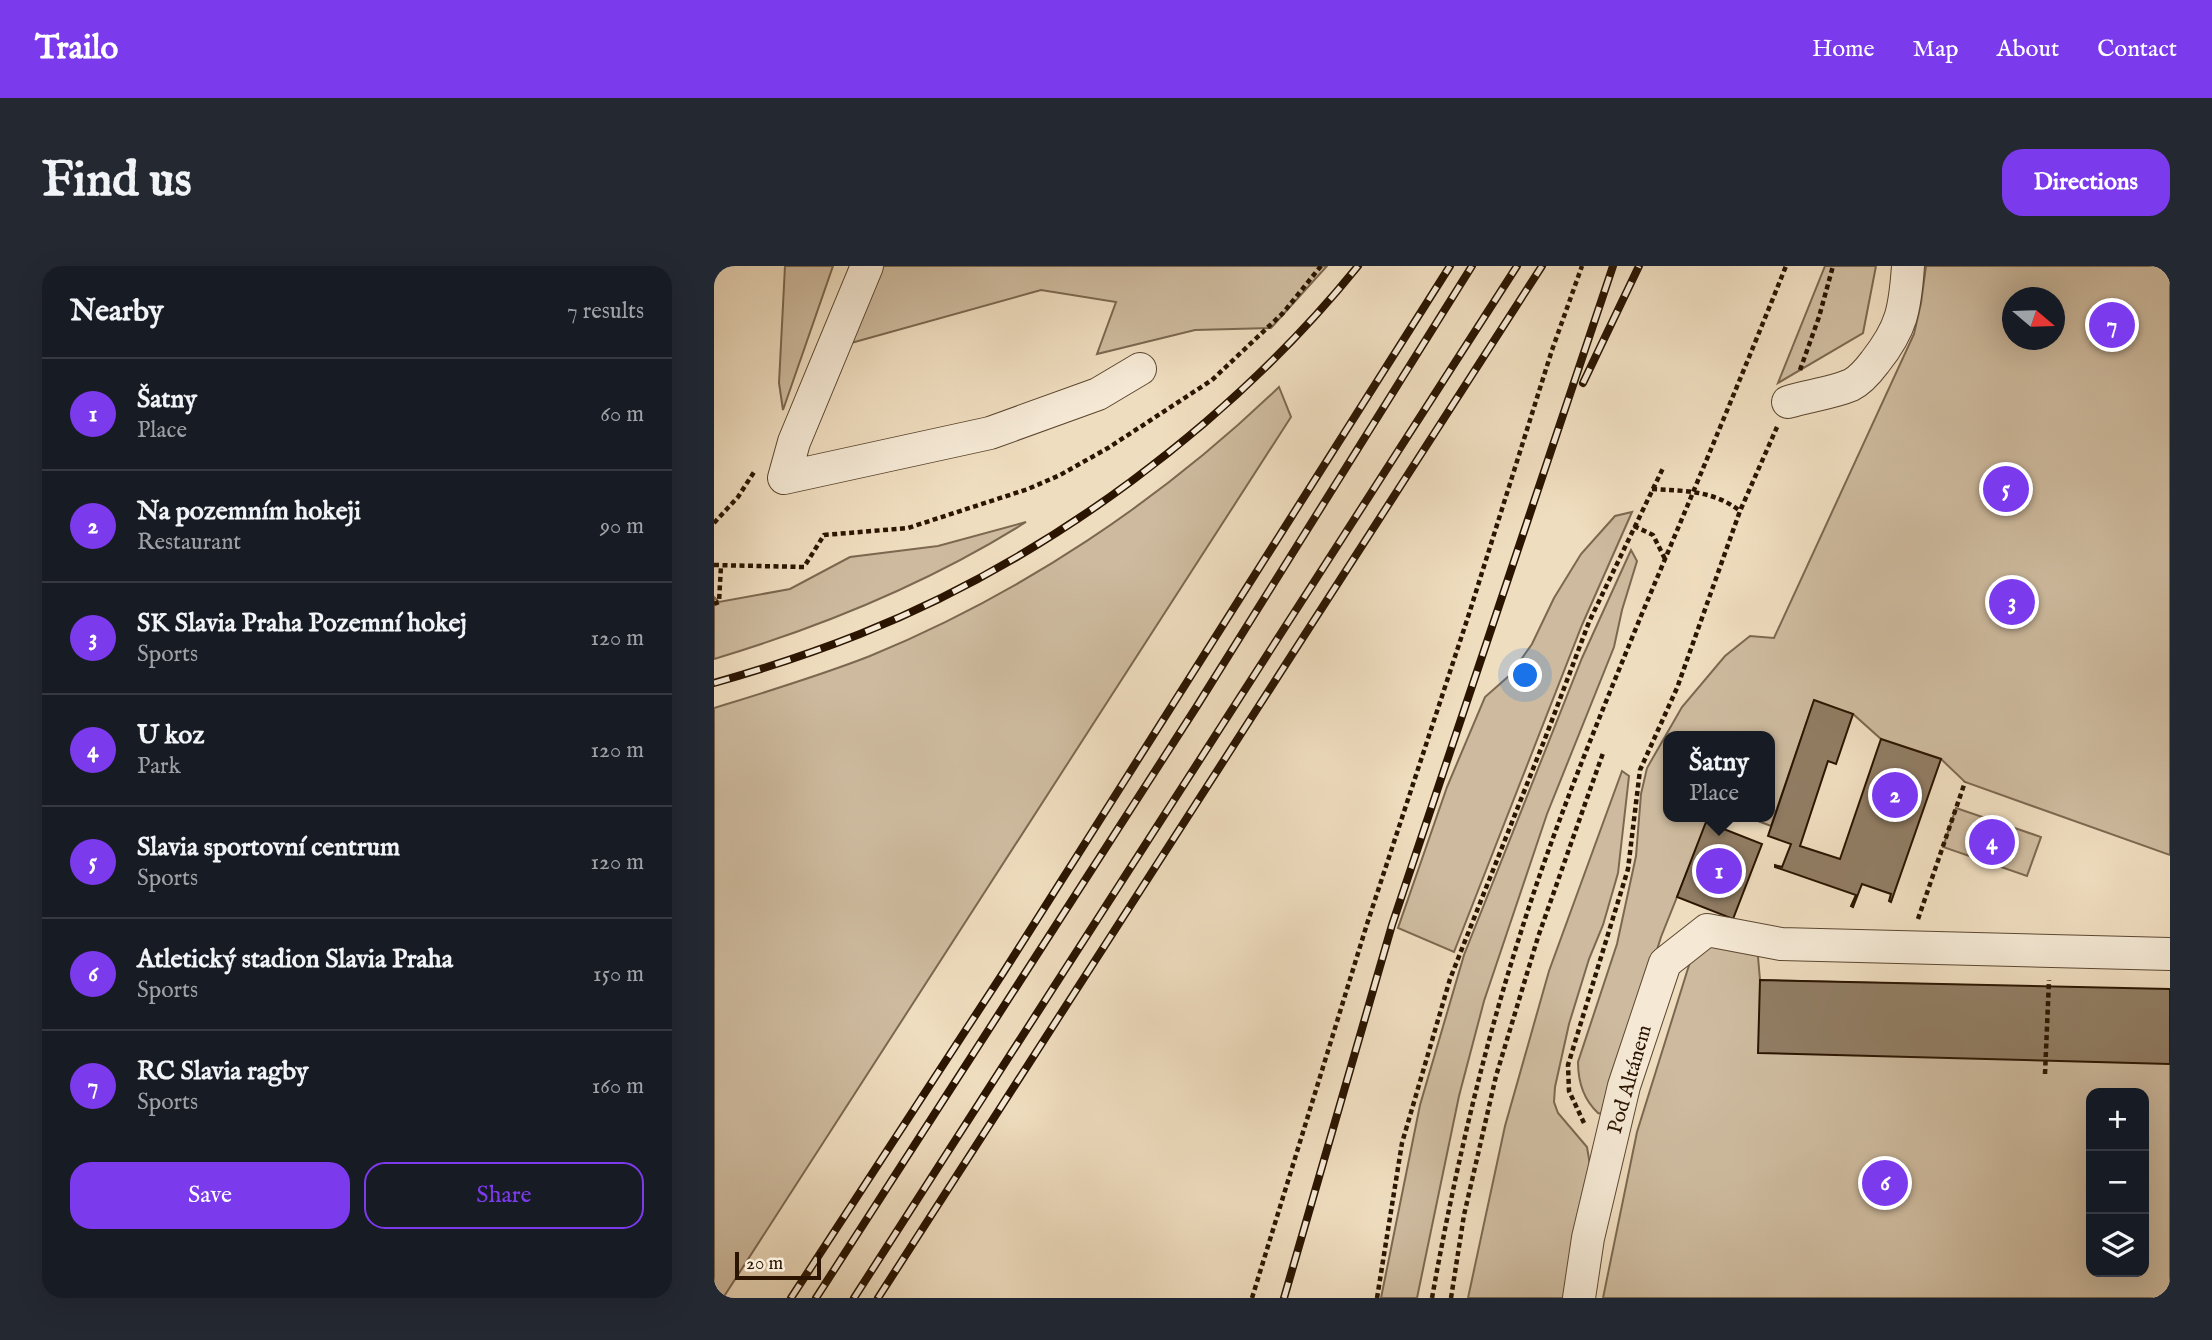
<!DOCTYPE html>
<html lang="en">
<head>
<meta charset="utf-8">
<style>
  :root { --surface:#171b24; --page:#242831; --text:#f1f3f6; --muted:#9ea1a6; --line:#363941; --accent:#7c3aed }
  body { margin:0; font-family:"IM FELL English",serif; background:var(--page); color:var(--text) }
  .controls { position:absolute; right:21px; bottom:21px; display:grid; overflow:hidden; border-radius:14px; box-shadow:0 7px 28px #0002 }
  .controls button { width:63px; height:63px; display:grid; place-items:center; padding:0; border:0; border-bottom:2px solid var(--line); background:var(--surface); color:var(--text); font:35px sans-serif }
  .compass { position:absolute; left:1288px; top:21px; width:63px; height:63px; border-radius:50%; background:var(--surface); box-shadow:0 7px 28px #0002; rotate:109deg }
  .scale { position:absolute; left:21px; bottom:18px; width:86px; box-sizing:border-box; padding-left:7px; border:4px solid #2b1501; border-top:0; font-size:19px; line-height:24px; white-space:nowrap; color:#2b1501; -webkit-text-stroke:5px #f5e9d5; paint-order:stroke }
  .you { position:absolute; left:812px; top:410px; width:24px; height:24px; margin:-18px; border:5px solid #fff; border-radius:50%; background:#1a73e8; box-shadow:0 0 0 10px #1a73e833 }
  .badge { display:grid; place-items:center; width:46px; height:46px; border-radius:50%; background:var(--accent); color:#fff; font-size:23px; font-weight:700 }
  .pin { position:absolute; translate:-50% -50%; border:4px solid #fff; box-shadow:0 2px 7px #0006 }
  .popup { position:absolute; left:949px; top:465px; width:112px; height:91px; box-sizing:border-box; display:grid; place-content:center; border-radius:14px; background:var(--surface); filter:drop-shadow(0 2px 5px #0005); font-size:23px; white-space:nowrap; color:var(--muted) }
  .popup b { font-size:26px; color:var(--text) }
  .popup::after { content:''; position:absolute; left:50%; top:100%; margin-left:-14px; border:14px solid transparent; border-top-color:var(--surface) }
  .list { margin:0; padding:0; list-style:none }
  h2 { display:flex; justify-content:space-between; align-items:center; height:91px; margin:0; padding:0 28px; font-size:30px }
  h2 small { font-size:23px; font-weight:400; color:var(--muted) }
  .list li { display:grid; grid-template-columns:46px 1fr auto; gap:21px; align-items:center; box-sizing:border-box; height:112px; padding:0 28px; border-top:2px solid var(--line) }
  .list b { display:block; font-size:26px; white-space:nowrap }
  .list p { margin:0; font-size:23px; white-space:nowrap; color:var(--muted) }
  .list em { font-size:23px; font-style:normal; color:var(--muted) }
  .actions { display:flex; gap:14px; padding:21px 28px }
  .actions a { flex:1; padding:16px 0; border:2px solid var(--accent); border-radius:21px; text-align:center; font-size:24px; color:var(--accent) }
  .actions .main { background:var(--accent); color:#fff }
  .icon { flex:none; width:38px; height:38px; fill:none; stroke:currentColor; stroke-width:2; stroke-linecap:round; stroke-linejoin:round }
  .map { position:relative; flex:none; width:1456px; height:1032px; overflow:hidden; border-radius:21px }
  header { display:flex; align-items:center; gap:42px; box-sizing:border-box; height:98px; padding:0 35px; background:var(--accent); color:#fff }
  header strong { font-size:33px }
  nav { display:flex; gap:38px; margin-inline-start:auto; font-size:24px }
  .intro { display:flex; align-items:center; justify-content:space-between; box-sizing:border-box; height:168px; padding:0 42px }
  h1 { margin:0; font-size:49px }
  .button { padding:18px 32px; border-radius:21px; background:var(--accent); color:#fff; font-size:24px; font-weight:700 }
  main { display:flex; gap:42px; padding:0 42px }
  aside { flex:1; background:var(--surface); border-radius:21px; box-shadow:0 7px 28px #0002 }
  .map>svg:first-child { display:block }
  .green { fill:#cebb9f; stroke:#7c6850; stroke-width:2; fill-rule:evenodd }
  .building { fill:#917d64; stroke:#2b1501; stroke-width:2 }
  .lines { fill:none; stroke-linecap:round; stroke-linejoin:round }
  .minor-casing { stroke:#5c4730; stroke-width:34 }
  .path { stroke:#2b1501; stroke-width:4.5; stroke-dasharray:5 3.5; stroke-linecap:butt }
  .minor { stroke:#f5e9d5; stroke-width:32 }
  .rail-casing { stroke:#2b1501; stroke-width:8 }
  .rail { stroke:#f5e9d5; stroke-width:5; stroke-dasharray:16; stroke-linecap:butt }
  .labels { text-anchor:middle; stroke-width:6; stroke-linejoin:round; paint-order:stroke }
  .street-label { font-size:21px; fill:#2b1501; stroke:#f5e9d5 }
</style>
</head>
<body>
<header>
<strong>Trailo</strong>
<nav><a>Home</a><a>Map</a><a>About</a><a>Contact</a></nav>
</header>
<div class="intro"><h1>Find us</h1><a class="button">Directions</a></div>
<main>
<aside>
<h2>Nearby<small>7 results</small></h2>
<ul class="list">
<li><span class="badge">1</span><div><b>Šatny</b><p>Place</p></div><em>60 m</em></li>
<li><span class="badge">2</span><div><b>Na pozemním hokeji</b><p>Restaurant</p></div><em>90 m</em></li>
<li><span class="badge">3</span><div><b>SK Slavia Praha Pozemní hokej</b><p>Sports</p></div><em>120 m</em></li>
<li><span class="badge">4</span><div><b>U koz</b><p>Park</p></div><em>120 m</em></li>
<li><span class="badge">5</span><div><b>Slavia sportovní centrum</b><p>Sports</p></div><em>120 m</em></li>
<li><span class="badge">6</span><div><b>Atletický stadion Slavia Praha</b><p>Sports</p></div><em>150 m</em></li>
<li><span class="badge">7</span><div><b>RC Slavia ragby</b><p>Sports</p></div><em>160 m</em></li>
</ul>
<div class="actions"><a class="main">Save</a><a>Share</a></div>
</aside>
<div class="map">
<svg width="1456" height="1032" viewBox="0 0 1456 1032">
  <rect width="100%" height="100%" fill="#efddbf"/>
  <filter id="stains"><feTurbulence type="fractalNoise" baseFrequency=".00286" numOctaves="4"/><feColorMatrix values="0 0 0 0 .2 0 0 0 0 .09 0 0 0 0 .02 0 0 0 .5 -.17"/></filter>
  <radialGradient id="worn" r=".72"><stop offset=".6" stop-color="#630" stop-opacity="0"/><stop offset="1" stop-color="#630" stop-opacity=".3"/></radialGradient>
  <path class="green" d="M71,0H119L69,144L65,117Z
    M160,0H613L557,62L481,64L383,88L402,36L327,24L130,79Z
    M1111,0H1162L1149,67L1064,117Z
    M1212,0H1456V589L1251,516L1227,493L1167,473L1139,448L1100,435L1057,560L1033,551H1056V470H954V551H995L947,671L891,849L884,847C869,833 864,816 864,796L903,678L922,590L927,528L933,502L968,441L1011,390L1036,370L1060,372L1200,68L1207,37ZM1298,32H1340V74H1298Z
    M565,121L577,151L9,1032H0V442C52,426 105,410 156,390C307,328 448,234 565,121Z
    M918,246L868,359L740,686L684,662L733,521L771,431L796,409L818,378L840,332L867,288L901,250Z
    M312,256C215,317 110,360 0,393V331L5,336L76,323L136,291L224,280Z
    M917,284L923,295L908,344L900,381L833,548L770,735L745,830L703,1032H667L706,839L750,689L868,392Z
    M908,505L915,510L904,607L889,659L875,693L855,758L841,821L840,836L844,847L873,881L878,911L856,1032H754L791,860L835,705Z
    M1242,542L1327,571L1313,610L1229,581Z
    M1043,679L1046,714L1456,724V1032H889L923,866L981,680ZM1377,827H1430V1006H1377Z"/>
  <path class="building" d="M1100,434L1139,448L1122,498L1114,495L1086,580L1126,593L1167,473L1227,493L1177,636L1175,635L1177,628L1148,618L1139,641L1137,640L1142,629L1061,601V599L1068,601L1077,578L1054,570Z
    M992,556L1048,578L1019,653L963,631Z
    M1046,714L1456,723V798L1044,787Z"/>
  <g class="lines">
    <defs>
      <path id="minor" d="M153,0L80,176L70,212L276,167L384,128L426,103
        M1074,136C1094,130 1118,127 1137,119C1147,114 1155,104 1161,96C1188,62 1191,43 1194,0
        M865,1032L874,972L910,820L951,697L993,664L1067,678L1456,688"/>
    </defs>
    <use href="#minor" class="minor-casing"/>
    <path class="path" d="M1086,104L1105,51L1119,0
      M938,223C970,225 999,224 1026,245
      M0,257L24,231L40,206
      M920,260L939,269L951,293
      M0,299L90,301L110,269L194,262L314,223L346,209L394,182L498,114L569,47L607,0
      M0,338L5,336L7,300
      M1204,653L1251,516
      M1331,808L1335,714
      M870,857L855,825L854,799L914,603L926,504L963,422L1026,245L1063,161
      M538,1032L653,658L754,351L838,84L868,0
      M663,1032L688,877L736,713L832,470L875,356L950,200
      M718,1032C740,909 768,788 806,669C840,560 884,455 927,350C976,234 1025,117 1072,0
      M737,1032L750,949L782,810L824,671L889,487"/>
    <use href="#minor" class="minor"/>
    <defs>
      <path id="rail" d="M869,117L925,0
        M0,417C49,403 98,387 146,368C334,293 516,158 644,0
        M77,1032L289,707L736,0
        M102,1032L483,440L758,0
        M140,1032L803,0
        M164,1032L828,0
        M570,1032L678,659L899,0"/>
    </defs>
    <use href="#rail" class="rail-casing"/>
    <use href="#rail" class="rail"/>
  </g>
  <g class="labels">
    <g class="street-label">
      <text transform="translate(915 813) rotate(-74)" y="7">Pod Altánem</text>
    </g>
  </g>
  <rect width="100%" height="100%" filter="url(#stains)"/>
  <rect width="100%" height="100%" fill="url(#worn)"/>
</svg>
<div class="controls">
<button>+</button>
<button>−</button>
<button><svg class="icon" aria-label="layers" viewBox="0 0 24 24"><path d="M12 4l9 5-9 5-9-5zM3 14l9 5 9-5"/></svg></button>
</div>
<svg class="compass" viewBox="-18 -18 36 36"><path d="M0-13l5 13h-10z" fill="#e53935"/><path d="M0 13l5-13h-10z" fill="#9ea1a6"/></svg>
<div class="scale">20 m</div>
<div class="you"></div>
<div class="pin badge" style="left:1005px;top:605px">1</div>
<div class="popup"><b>Šatny</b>Place</div>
<div class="pin badge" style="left:1181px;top:529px">2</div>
<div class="pin badge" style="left:1298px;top:336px">3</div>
<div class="pin badge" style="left:1278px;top:576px">4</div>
<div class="pin badge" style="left:1292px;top:223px">5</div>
<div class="pin badge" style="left:1171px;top:917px">6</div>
<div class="pin badge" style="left:1398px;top:59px">7</div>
</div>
</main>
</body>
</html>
